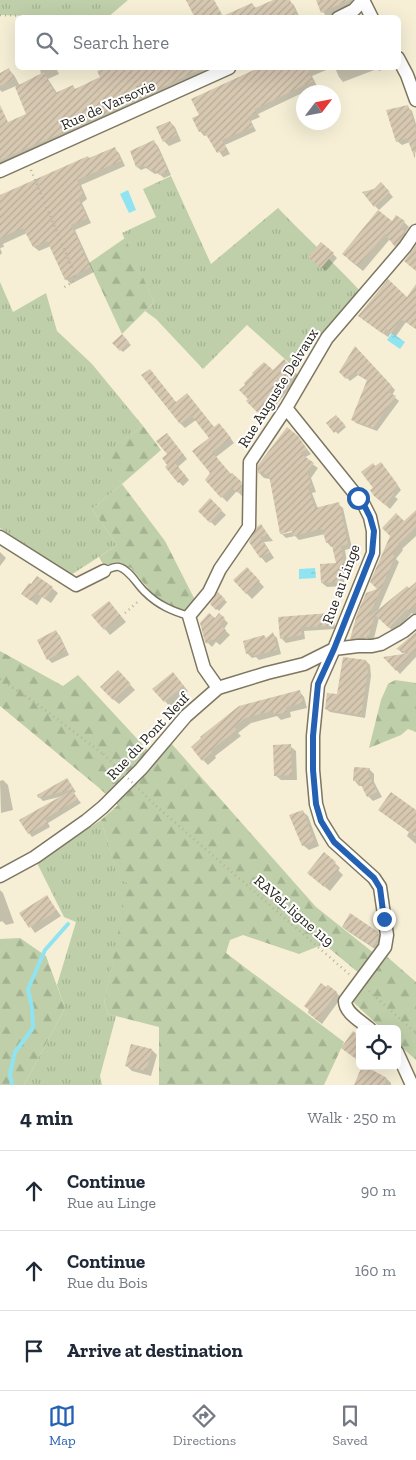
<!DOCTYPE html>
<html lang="en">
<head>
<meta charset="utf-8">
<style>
  :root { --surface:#fff; --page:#f2f2f3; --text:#1f2937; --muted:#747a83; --line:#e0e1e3; --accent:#2461b3 }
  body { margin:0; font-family:"Zilla Slab",serif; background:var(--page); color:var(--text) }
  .controls { position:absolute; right:15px; bottom:15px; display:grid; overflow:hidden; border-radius:8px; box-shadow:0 5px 20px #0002 }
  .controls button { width:45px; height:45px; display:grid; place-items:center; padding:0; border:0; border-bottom:1px solid var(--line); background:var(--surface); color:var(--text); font:25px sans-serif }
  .compass { position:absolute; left:296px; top:85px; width:45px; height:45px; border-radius:50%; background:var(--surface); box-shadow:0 5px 20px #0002; rotate:58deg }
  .stop { position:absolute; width:15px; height:15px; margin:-11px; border:4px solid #2461b3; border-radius:50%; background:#fff }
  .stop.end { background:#2461b3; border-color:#fff; box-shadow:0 1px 5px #0008 }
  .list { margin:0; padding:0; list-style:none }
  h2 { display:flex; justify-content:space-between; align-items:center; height:65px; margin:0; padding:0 20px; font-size:21px }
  h2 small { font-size:16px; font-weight:400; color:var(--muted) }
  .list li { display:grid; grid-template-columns:32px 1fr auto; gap:15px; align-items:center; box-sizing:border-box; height:80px; padding:0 20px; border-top:1px solid var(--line) }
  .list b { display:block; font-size:19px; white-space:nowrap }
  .list p { margin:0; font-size:16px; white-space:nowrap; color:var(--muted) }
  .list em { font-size:16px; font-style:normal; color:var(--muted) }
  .icon { flex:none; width:28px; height:28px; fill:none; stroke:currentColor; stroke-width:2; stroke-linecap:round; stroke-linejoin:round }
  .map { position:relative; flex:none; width:416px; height:1085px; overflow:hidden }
  .search { position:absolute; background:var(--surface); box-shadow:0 5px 20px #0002; left:15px; right:15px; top:15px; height:55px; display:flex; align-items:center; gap:12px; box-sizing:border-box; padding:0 18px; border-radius:8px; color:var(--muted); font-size:19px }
  .sheet { height:305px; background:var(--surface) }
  nav { display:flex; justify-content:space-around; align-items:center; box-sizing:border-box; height:70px; border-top:1px solid var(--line); background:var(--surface); font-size:14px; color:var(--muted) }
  nav a { display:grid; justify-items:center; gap:2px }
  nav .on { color:var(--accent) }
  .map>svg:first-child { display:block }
  .grass { fill:url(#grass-tufts) }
  .forest { fill:url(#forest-firs) }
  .water { fill:url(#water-ripples) }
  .shadow { fill:#0003; fill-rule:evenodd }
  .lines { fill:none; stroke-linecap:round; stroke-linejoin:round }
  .stream { stroke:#90e4f2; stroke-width:4 }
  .building { fill:url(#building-hatch) }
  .service-casing { stroke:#7d7660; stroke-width:9 }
  .minor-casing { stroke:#7d7660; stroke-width:15 }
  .path { stroke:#b6b19c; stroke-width:2.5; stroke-dasharray:1 4; stroke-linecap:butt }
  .service { stroke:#fff; stroke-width:6 }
  .minor { stroke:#fff; stroke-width:12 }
  .path-bridge { stroke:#b6b19c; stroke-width:2.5; stroke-dasharray:1 4; stroke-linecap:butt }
  .route { stroke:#2461b3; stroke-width:6 }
  .labels { text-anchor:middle; stroke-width:4; stroke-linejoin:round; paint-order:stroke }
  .street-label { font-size:15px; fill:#26241b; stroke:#fff }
</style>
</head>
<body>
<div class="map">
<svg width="416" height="1085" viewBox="0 0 416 1085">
  <defs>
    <pattern id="grass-tufts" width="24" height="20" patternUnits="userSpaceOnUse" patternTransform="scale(1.25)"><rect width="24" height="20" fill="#becfa9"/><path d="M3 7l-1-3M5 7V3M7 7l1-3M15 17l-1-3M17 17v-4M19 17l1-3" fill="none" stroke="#a3b291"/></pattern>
    <pattern id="forest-firs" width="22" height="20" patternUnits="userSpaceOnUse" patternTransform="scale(1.25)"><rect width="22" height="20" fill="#becfa9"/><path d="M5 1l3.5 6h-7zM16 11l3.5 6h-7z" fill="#a3b291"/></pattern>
    <pattern id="water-ripples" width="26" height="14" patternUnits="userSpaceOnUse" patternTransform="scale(1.25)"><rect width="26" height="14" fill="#90e4f2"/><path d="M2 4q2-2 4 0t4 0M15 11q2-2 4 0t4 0" fill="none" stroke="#7cc3cf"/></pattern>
    <pattern id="building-hatch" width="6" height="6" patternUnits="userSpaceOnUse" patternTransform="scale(1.25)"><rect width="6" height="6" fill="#d7c8b2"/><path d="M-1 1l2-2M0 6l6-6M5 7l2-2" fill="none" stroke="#b8ac98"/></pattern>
  </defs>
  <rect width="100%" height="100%" fill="#f6efd6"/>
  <path class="grass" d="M0,0H128L107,18L0,15Z
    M171,176L211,264L278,208C306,237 335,264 362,293L323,336L318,333L296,369L247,325L203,369L156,319L145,311L154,302L122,233L156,217L143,189Z
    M0,282L13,312L46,293L57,331L92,364L143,426L103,456L122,484L92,509L117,545L71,575L0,528Z
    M101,820L119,879L129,883L104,1003L108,1014L116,1016L100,1076L102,1085H24L65,1008L57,985L76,922L64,917L37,863Z"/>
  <path class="forest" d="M125,238L154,302L122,334L89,263Z
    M143,426L161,450L122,484L165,541L196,602L188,613L170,608L158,600L131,568L117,564H103L99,557L117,545L92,509L122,484L102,456Z
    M0,651L63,686L78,675L155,758L170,742L316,907L375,954L360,974L324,944L299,954L243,935L230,940L226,953L344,1042L324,1085H159V1027L108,1014L104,1003L128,883L119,880L101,820L118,805L98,787L0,706Z
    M395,680L416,683V732L408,729L401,735L369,748L381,700L388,684Z
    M20,938L46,956L65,1008L24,1085H0V939Z
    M384,954L416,982V1060L397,1043V1029H382L351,1000Z"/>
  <path class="water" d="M128,190L136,210L129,213L120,194Z
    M392,333L405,342L400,349L387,340Z
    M315,568L316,578L299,579V569Z"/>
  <path class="shadow" d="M288,0L294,5L300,18H228L252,4L257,9Z
    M317,0H352L353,2L351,6L327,17L323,12Z
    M40,68H56L59,74L48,79L57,93L72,86L76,90L102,78L99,71L106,68H204L207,72L0,166V128L28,115L16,86L2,92L0,90V74L9,70L14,75L20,86L41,75Z
    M261,68H331L312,76L317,86L258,114L260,117L251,121L256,131L225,145L230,154L223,157L208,135L204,136L200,131V116L193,100Z
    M335,68H387L379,71L377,69L343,82L339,77Z
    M407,107L412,111L416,124V153L410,142L402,145L397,141Z
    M170,122L175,127L181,141L169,146L164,141Z
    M154,142L158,146L171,175L164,178L158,173L155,174L146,168L141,170L137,167Z
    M114,148L119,153L125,166L81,185L87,199L82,203L91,223L75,230L94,272L71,284L66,279L51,246L39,251L34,247L27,233L3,244L4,247L0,248L2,253L0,255V197Z
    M386,189L393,197L379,210L375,206Z
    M404,222L409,227L405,233L409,238L400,251L390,239L363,271L348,259L392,223Z
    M333,254L337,258L326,271L314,261Z
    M416,286V329L406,322L396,336L391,333L388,337L364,320L407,299Z
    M122,336L131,345L123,352L114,343Z
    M356,348L395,390L392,395L399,401L377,431L356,423L352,419L368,381L358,375L350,381L341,372Z
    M284,361L299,376L265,419L248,401Z
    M177,403L215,428L224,429L234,443L216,457L232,476L246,488V494L243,497L237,491L227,502L206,480L211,473V438L196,420L185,428L180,423Z
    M336,416L346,427L338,434L328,423Z
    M297,437L311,454L304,458L318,468L311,478L316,492L312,493L318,509L338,504L343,508L352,548L345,550L348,570H344V586L327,587L322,583L337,564L333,547H331L327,542L325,534L299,540L295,536L286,538L281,533L270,479L264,478L259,473ZM298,529V531L283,534V532Z
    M170,438L187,459L178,467L189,480L183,486L179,482L169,454Z
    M375,467H384L401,490L395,497L398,499L390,509L380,500Z
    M210,500L226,515L215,526L200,511Z
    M416,511V536L402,549L403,550L396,559L399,562L377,613L416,584V614L414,615L412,613L394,632L379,618L373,642L366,637L364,642L356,643L351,638L379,589L371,582L404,523Z
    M261,526L273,541L264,542L274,558L266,563L261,557L258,528Z
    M0,552L6,558L0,566Z
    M252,574L264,587L252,599L234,580Z
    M31,586L52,588L58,593L51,603L42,597L37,605L23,594Z
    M218,594L227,602L219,611L212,604Z
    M114,608L126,622L110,635L93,615Z
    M330,614L334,618L335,629L304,631L305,639L286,643L282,639L279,618Z
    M224,619L228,623L224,629L230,635L220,645L216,642L212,647L206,641L215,620Z
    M56,632L60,636L69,655L52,663L48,659Z
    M416,633V657L400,674L386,658L409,655L402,653L398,649Z
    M273,634L277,638L281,654L259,660L256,657L252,658L247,653Z
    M366,661L370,665L371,676L365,718L330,712L326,709Z
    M118,672L135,690L119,704L113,699Z
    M178,679L188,691L170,707L165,701Z
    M299,691L304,697L307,708L290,712L291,717L281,720L277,716L251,723L238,733L241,736L215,756L216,758L208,765L203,760V739Z
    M290,746L296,751L297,780H281L275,775Z
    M369,769L374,774V782L382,797L373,801L368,796L363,786H359L354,780Z
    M67,779L76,792L73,793L81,803L48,823L50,827L32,837L29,833L63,796L43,801L39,797Z
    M3,780L8,785L13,810L1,813L0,781Z
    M379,810L416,820V844L407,836L409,832Z
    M302,811L308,816L319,846L309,850L303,845Z
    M335,863L340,868L338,870L343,875L330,891L308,873Z
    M0,890L3,893L14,923L6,925L2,921L0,922Z
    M47,897L61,916L35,933L21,913Z
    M343,927L378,933L383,939L378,951L349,932Z
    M336,992L341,998L322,1024L314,1018Z
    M152,1050L157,1055L151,1076L132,1071L127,1066Z
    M363,1066H369L367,1069L387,1079L391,1083V1085H356Z"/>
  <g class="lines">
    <path class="stream" d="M12,1085L10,1074L15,1052L33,1028L32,1008L28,989L45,950L68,924"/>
  </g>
  <path class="building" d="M186,0H214L223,16L252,3L255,8L273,0H290L298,18H195Z
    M316,0H349L321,13Z
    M9,68L14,79L0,86V73Z
    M104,68H203L92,120L0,160V105L8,122L26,114L15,87L44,72L55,93L73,85L75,89L100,77L97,71Z
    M258,68H307L313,81L255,109L256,113L248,117L253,127L222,140L227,149L217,153L204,131L199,132L192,118L199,115L191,99Z
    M408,105L416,129L415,159L407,138L396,142L386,110Z
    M170,121L177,135L163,142L156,127Z
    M154,140L168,171L159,175L154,169L150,171L148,166L144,167L143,165L136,167L130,151Z
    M115,147L121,161L77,180L83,194L78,198L87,218L71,225L90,267L65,280L47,241L33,247L23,228L0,238V195L88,156L89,158Z
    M381,182L390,192L374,207L362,192L374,189Z
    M378,210L392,221L396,215L405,221L400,228L405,232L395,247L385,234L358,266L342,254Z
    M321,242L334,253L321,268L308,257Z
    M416,245V271L404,261Z
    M388,279L407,297L416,284V329L401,319L391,333L386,329L383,334L358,316Z
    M122,334L129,342L120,351L112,343Z
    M355,346L392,386L388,392L396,396L373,428L351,420L367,380L354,372L346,379L339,372Z
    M284,359L295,371L260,415L246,401L248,399L239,390L245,385L244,383L253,374L252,373L264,362L273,370Z
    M150,369L176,402L187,393L214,427L219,423L231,438L212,452L231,474L232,473L242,482L241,489L238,493L232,488L221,498L205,480L210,473L192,451L209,438L191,415L180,424L141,375Z
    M336,415L345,425L334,433L326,423Z
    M287,427L298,436L307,449L300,453L314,463L307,472L312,487L308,488L315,508L339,502L348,544L341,546L344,565L339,566L340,582L321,583L320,564L336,563L331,542L326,543L322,529L293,536L292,531L280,534L269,475L258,473V465Z
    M167,433L184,455L175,463L186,476L178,483L165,467L167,465L162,458L167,454L156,441Z
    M381,462L398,485L392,492L394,494L385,505L374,496L370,490L373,488L361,472L373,463L375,466Z
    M210,498L222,510L210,523L198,511Z
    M416,510V527L398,544L400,545L392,554L395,557L368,618L407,586L409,588L416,582V606L409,612L407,609L389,628L375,615L368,638H365L361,634L359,638L350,639L357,614L366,593L377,589L370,582L390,536L382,528L396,513L404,521Z
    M261,524L269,536L260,537L270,552L260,558L249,542L257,527Z
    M247,567L260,581L246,594L233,580Z
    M37,576L53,587L45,599L36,593L31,601L21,594L29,583L31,584Z
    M218,592L225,599L216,610L210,604Z
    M109,601L121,616L104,630L91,615Z
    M209,613L215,618L219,613L225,618L220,624L226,630L215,642L211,639L207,644L205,642L200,623Z
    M330,613L331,626L300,627L302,635L280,639L278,617Z
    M56,630L66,650L47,660L37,640Z
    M273,632L277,650L253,656L252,652L246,654L243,641L264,635L266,638Z
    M416,632V650L396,671L383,657L410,653L396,649Z
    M343,657L366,660L368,672L361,715L325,709L327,693L337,694Z
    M118,670L131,684L113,700L100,687Z
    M173,672L184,686L164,702L152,689Z
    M300,690L303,703L286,707L287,712L274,715L273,711L245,718L234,727L237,730L211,750L212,752L202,761L191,747L201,738L200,737L239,706Z
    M291,744L292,775L274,776L273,745Z
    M354,767L370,768L369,775L377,792L367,797L359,781H353Z
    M67,778L74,789L38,798L37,795Z
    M72,790L78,799L45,819L48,823L28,834L19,820Z
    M391,792L416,810V837L378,810Z
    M303,810L314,841L302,846L289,815Z
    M324,852L336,862L334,864L339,869L324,887L307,873Z
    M47,895L57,911L29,928L19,913Z
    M350,913L378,932V938L373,947L342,927Z
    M321,983L326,987L328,985L337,992L317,1020L308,1013L309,1010L304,1006Z
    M353,1031L360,1037V1062L341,1048Z
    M131,1044L152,1049L146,1071L125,1066Z
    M362,1066H365L387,1078L384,1085H354Z"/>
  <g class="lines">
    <defs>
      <path id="service" d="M104,571C109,569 115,566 119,567C130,570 137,585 145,592C158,605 172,611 189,616"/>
      <path id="minor" d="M363,0L372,18
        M338,18L354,10L363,0
        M398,58L407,75L416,100
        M0,171L229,68
        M286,408L364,505L370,517L373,531V553L334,649L318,685L313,736V770L316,804L321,821L334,842L374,878L380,887L387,935L385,947L345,1001C345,1013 361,1021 370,1029
        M0,537L76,585L104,571
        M218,688L204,668L189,616L209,592L220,569L249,527L250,462L286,408L327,338L405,247L416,231
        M0,876L35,857L86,821L103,807L141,769L186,716L218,688L267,673L304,664L334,649L358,646H372L381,644L404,631L416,621
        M397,1052L412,1085"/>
    </defs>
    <use href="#service" class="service-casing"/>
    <use href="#minor" class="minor-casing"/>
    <path class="path" d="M0,15L98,18
      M128,68L142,96
      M31,170L75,275L73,282L61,289
      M125,613L140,600
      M0,679L36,703L103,754
      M156,806L349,974
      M369,991L416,1033"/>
    <use href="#service" class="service"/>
    <use href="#minor" class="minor"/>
    <path class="path-bridge" d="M103,754L156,806"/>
  </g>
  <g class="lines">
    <path class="route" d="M358,498L364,505L370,517L374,531L372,553L334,649L318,684L313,736V770L316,804L321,821L334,842L374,878L380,888L384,919"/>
  </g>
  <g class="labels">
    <g class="street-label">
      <text transform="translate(108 105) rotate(-24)" y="5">Rue de Varsovie</text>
      <text transform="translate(278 388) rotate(-58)" y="5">Rue Auguste Delvaux</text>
      <text transform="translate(341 584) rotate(-70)" y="5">Rue au Linge</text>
      <text transform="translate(148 736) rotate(-47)" y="5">Rue du Pont Neuf</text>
      <text transform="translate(294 911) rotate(41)" y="5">RAVeL ligne 119</text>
    </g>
  </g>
</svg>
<div class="controls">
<button><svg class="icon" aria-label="locate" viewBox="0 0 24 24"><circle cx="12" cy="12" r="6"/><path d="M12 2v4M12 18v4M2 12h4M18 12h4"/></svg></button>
</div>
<svg class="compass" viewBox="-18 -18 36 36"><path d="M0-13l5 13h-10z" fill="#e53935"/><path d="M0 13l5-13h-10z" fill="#747a83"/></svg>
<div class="stop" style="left:358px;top:498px"></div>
<div class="stop end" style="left:384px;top:919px"></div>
<div class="search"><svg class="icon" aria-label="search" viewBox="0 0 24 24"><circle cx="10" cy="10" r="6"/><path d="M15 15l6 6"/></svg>Search here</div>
</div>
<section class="sheet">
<h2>4 min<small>Walk · 250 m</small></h2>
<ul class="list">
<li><svg class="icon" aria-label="ahead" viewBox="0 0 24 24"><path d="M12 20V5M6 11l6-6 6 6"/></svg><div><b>Continue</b><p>Rue au Linge</p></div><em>90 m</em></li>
<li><svg class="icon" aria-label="ahead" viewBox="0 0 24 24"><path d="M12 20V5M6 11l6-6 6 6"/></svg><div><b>Continue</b><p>Rue du Bois</p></div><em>160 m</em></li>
<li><svg class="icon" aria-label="arrive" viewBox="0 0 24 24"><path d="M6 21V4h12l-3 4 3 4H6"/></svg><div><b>Arrive at destination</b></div></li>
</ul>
</section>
<nav>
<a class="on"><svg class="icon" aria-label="map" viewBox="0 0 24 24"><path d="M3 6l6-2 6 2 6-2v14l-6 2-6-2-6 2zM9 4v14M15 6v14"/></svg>Map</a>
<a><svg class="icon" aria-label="directions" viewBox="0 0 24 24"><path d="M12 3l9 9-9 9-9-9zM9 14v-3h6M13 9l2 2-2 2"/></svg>Directions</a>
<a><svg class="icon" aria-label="saved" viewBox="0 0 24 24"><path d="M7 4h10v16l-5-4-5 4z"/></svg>Saved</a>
</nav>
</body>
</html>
